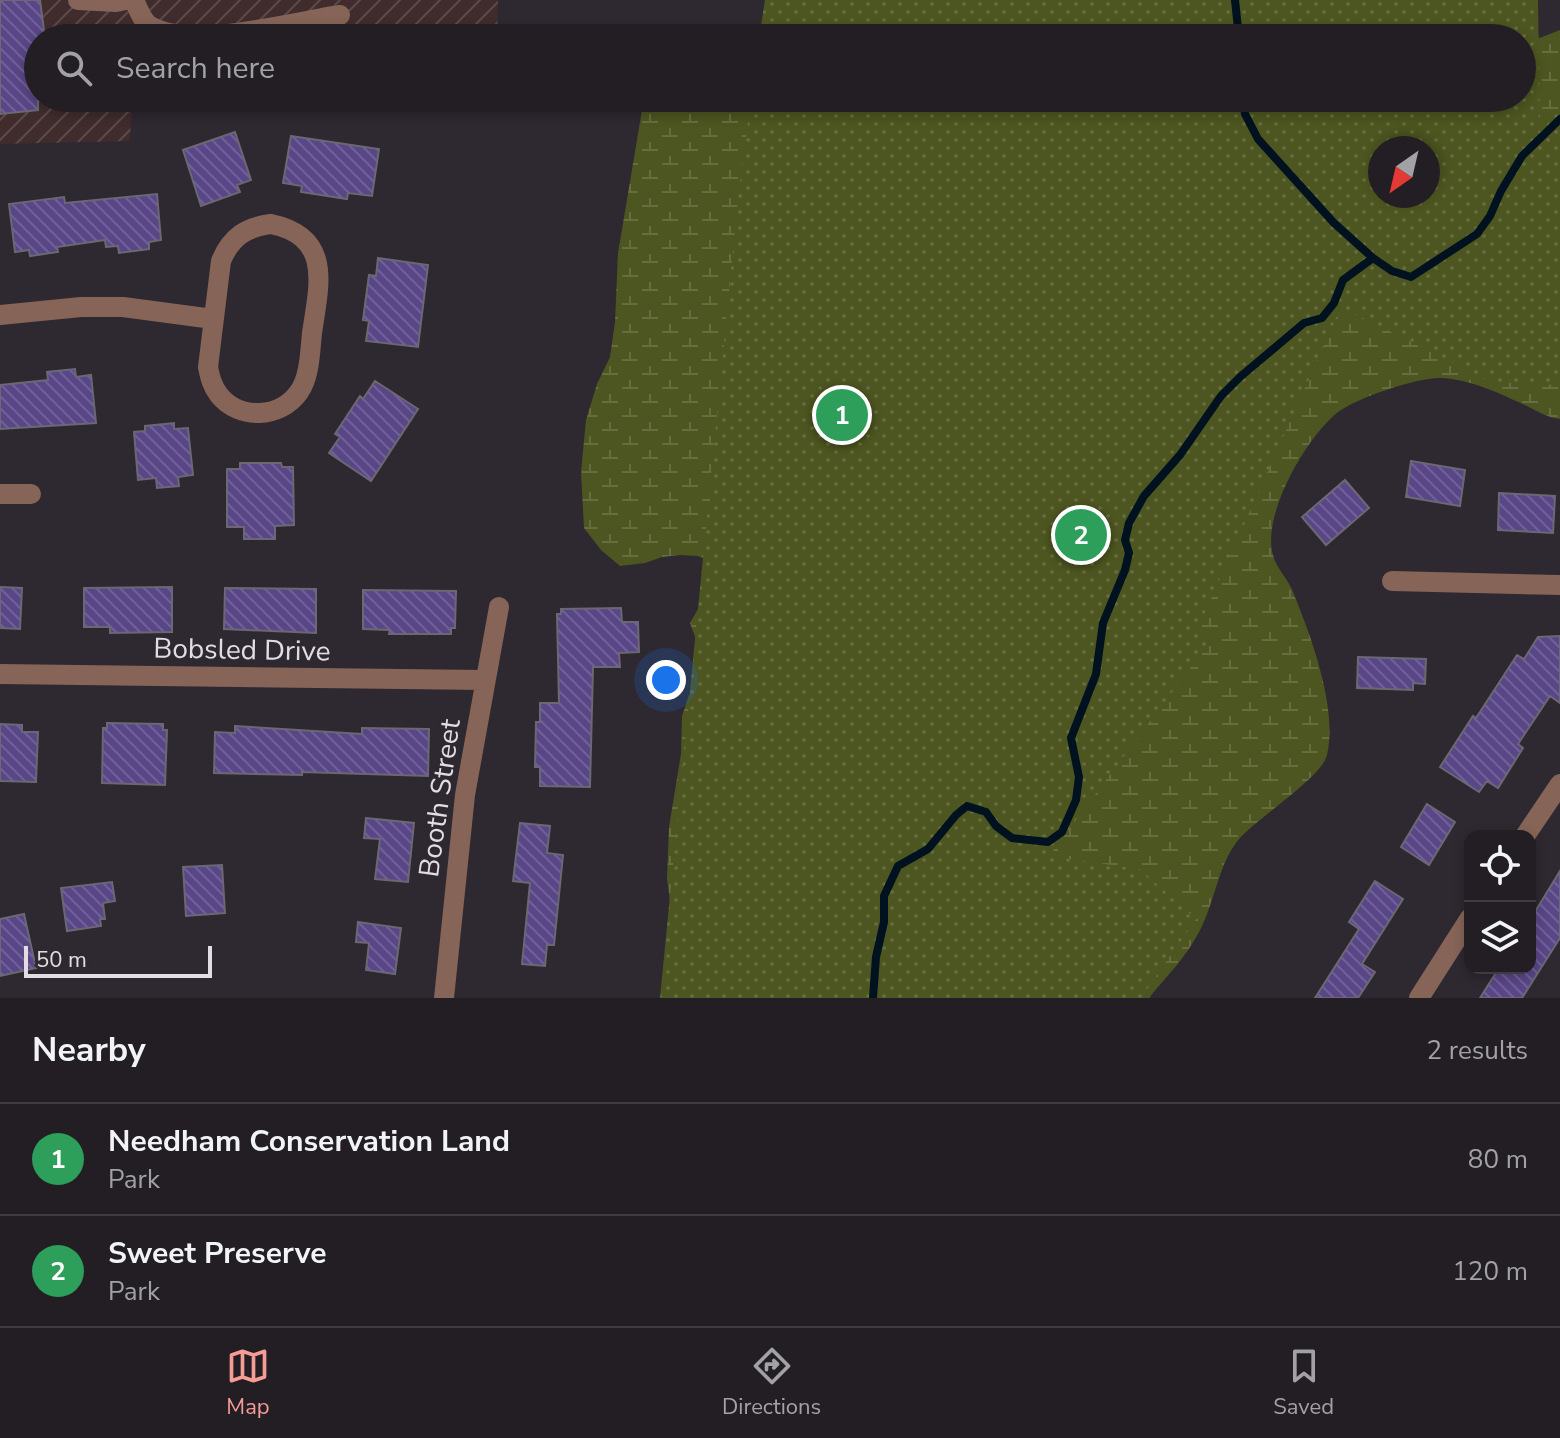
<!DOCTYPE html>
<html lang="en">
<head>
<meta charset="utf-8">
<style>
  :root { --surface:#221e24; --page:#2a272c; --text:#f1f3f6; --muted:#a2a2a6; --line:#3f3c41; --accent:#f59c95 }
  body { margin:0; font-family:"Nunito Sans",sans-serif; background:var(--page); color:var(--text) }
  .controls { position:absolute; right:24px; bottom:24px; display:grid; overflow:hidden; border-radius:16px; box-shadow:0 4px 12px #0003 }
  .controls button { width:72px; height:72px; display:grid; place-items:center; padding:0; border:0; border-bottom:2px solid var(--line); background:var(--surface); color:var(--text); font:40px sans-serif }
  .compass { position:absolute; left:1368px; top:136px; width:72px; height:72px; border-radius:50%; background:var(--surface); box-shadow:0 4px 12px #0003; rotate:214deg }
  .scale { position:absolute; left:24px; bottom:20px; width:188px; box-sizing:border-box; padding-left:8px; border:4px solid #e1dde2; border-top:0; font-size:22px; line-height:28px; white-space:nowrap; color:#e1dde2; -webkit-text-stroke:6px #2e2830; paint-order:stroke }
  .you { position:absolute; left:666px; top:680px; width:28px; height:28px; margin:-20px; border:6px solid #fff; border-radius:50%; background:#1a73e8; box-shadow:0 0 0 12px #1a73e833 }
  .badge { display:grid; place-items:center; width:52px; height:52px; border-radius:50%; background:var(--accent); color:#fff; font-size:26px; font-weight:700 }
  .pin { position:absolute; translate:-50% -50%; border:4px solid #fff; box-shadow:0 2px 8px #0006 }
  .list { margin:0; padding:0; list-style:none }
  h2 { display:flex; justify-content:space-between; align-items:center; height:104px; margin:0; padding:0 32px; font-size:34px }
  h2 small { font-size:26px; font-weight:400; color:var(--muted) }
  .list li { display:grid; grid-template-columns:52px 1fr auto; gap:24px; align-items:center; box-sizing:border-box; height:112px; padding:0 32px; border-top:2px solid var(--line) }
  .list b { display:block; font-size:30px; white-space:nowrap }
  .list p { margin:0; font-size:26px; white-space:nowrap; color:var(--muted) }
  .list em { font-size:26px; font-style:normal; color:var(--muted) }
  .icon { flex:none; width:44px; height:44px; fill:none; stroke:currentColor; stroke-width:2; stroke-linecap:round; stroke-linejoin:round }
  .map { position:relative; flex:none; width:1560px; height:998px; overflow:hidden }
  .search { position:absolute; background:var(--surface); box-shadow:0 4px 12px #0003; left:24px; right:24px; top:24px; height:88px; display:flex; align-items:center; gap:20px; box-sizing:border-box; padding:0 28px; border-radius:44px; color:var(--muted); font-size:30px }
  .sheet { height:328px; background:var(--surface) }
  nav { display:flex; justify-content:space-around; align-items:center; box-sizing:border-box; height:112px; border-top:2px solid var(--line); background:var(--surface); font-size:22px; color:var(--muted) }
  nav a { display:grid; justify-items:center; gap:4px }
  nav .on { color:var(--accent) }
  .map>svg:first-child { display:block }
  .industrial { fill:url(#industrial-furrows) }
  .wetland { fill:url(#wetland-marsh); fill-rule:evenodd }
  .park { fill:url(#park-dots); fill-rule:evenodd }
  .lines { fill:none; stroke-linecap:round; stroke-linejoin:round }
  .stream { stroke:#00121f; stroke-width:8 }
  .building { fill:url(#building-back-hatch); stroke:#6a6872; stroke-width:2 }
  .minor { stroke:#866458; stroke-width:20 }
  .labels { text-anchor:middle; stroke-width:6; stroke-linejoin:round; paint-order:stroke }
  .street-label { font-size:28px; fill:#e1dde2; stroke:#2e2830 }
</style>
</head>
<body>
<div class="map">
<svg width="1560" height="998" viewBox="0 0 1560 998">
  <defs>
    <pattern id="industrial-furrows" width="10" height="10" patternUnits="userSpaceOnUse" patternTransform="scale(2)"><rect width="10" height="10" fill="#402c2c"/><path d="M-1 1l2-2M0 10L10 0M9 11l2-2" fill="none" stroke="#5b4a4a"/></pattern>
    <pattern id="wetland-marsh" width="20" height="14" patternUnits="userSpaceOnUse" patternTransform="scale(2)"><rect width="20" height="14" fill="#4d5620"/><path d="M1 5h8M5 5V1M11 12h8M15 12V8" fill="none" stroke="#666e40"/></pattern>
    <pattern id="park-dots" width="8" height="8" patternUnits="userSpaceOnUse" patternTransform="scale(2)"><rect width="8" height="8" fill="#4d5620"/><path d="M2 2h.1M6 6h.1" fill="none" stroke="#666e40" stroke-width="1.8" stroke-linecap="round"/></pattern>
    <pattern id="building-back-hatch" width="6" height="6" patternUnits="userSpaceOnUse" patternTransform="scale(2)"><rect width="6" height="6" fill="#594687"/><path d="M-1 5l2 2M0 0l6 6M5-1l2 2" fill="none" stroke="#716098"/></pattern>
  </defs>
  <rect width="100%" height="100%" fill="#2e2830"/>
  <path class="industrial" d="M0,0H498L497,38H38V98H132L130,141L0,144Z"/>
  <path class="wetland" d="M1560,30V419C1548,418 1537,411 1527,406C1501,394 1470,379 1441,378C1417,377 1357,398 1338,412C1307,436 1261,515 1273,555C1276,568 1288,579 1293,592C1311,636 1338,708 1327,755C1322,777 1259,817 1240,838C1219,862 1216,897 1202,926C1187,957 1170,972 1149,998H669L679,966L667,879L669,827L681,754L682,716L689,695L700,686L697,642L690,623L711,586L708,561L698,556L680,555L662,557L645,563L620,566L601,550L584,528L581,472L586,420L597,384L610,357L615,322L618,253L644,98H1522L1537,39ZM1380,148H1428V196H1380Z"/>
  <path class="park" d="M765,0H1538L1540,132L1560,109V385L1491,382L1341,307L1198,628L1212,639L1049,856L1140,869L1196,919L1141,998H660L738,199L751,98H1522V38H759ZM1380,148H1428V196H1380Z"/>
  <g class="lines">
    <path class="stream" d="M1235,0L1239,38
      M1243,98L1245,114L1258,139L1334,223L1373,258L1392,271L1411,277L1477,234L1490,216L1501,191L1522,156L1560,119
      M873,998L876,957L884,922V896L898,866L928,849L956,815L967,806L986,812L996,826L1012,838L1048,842L1062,832L1076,800L1079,777L1071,738L1096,674L1103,623L1125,570L1129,553L1125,540L1129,523L1144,496L1180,455L1221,396L1240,377L1304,323L1322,318L1334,303L1343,280L1373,258"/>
  </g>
  <path class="building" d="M0,0H40L45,38H38V110L0,114Z
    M235,132L251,180L237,185L240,192L201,206L183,150Z
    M291,136L379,149L372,196L348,193L347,199L301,192L302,186L283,183Z
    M157,194L161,240L149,242V249L119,253L118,246L106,247L105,240L57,247L58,252L30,256L29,250L15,252L9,204L64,197L65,203Z
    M378,258L428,265L418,347L366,341L369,321L363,320L369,275L376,276Z
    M75,369L76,377L91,375L96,423L0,429V385L48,380L47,372Z
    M375,381L418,409L371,481L329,453L340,437L335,434L360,396L363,399Z
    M174,423V429L188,428L193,475L178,477L179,486L157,488L156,478L138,480L134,432L145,431V426Z
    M1411,461L1465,470L1460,506L1406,497Z
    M240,463H281L282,467H293L294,525L275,526V539H244V527H227V469H240Z
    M1345,480L1369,508L1326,545L1302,517Z
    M1499,493L1555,496L1553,533L1498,530Z
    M0,587L22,588L20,629L0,628Z
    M172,587V632L110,633V627H84V588Z
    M225,588L316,589V633L224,629Z
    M363,590L456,591L455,628H451V634H389L390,630L363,629Z
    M621,608L622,622H638L639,652L619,653L620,667H593L590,787L540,786V767H535L536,722H540V703H559L557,614H561V609Z
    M1560,636V703L1550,696L1518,744L1523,748L1498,788L1487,781L1479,792L1440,767L1473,716L1476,718L1517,655L1524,659L1538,637Z
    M1358,657L1426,659L1425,684L1413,683V690L1357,688Z
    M107,723L163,724V730H167L165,785L102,783L103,728H107Z
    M0,724L22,725V732H38L36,782L0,781Z
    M235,726L362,734V728L429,729L428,776L302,772V775L214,773L215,732L235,733Z
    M1427,804L1455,822L1429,865L1401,847Z
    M366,818L414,823L408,882L375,879L380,839L364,838Z
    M520,823L550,826L547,853L563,855L554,945H547L545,966L522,964L530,883L513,881Z
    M222,865L225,913L186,916L183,867Z
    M1560,871V938L1522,998H1480L1499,968H1530V920Z
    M1375,881L1403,899L1362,964L1375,972L1358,998H1315L1359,929L1349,922Z
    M112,882L115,901L103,903L105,919H100L101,926L67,931L61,888Z
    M24,914L36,968L0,976V919Z
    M358,922L401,928L395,974L366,970L369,943L356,942Z"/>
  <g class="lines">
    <path class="minor" d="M78,0L116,2L126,0
      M134,0C138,8 142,21 150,26C191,50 293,22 340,15
      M271,224C333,237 319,285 312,333C310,352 310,376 299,392C280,419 239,420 219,395C212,386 210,377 208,367L221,261C231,237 246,227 271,224Z
      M0,315L81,307H123L213,319
      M0,494H31
      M1392,581L1560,585
      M0,674L484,680
      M1525,836L1560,784
      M444,998L465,795L499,607
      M1419,998L1470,918"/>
  </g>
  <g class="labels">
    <g class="street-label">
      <text transform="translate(242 649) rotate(1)" y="10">Bobsled Drive</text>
      <text transform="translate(439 798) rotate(-82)" y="10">Booth Street</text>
    </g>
  </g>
</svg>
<div class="controls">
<button><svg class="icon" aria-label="locate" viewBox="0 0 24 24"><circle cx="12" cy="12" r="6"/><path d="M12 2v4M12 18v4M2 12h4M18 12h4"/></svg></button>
<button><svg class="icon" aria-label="layers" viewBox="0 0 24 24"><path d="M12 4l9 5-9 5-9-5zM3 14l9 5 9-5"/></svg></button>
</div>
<svg class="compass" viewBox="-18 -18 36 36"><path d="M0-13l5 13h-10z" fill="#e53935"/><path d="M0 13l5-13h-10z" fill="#a2a2a6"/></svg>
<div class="scale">50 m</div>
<div class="you"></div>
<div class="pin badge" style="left:842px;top:415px;background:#2e9e5b">1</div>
<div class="pin badge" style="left:1081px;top:535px;background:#2e9e5b">2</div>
<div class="search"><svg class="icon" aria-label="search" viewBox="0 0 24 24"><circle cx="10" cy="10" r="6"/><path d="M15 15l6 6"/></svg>Search here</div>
</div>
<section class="sheet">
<h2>Nearby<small>2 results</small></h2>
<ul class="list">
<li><span class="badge" style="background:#2e9e5b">1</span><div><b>Needham Conservation Land</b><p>Park</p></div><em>80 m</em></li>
<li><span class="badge" style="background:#2e9e5b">2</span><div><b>Sweet Preserve</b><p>Park</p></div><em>120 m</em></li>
</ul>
</section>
<nav>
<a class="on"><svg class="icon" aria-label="map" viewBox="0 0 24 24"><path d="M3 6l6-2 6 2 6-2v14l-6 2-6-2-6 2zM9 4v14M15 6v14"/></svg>Map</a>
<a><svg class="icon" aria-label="directions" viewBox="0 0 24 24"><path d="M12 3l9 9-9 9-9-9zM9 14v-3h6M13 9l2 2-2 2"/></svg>Directions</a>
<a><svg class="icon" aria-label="saved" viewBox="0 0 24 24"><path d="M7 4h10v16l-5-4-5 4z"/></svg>Saved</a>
</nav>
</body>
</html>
